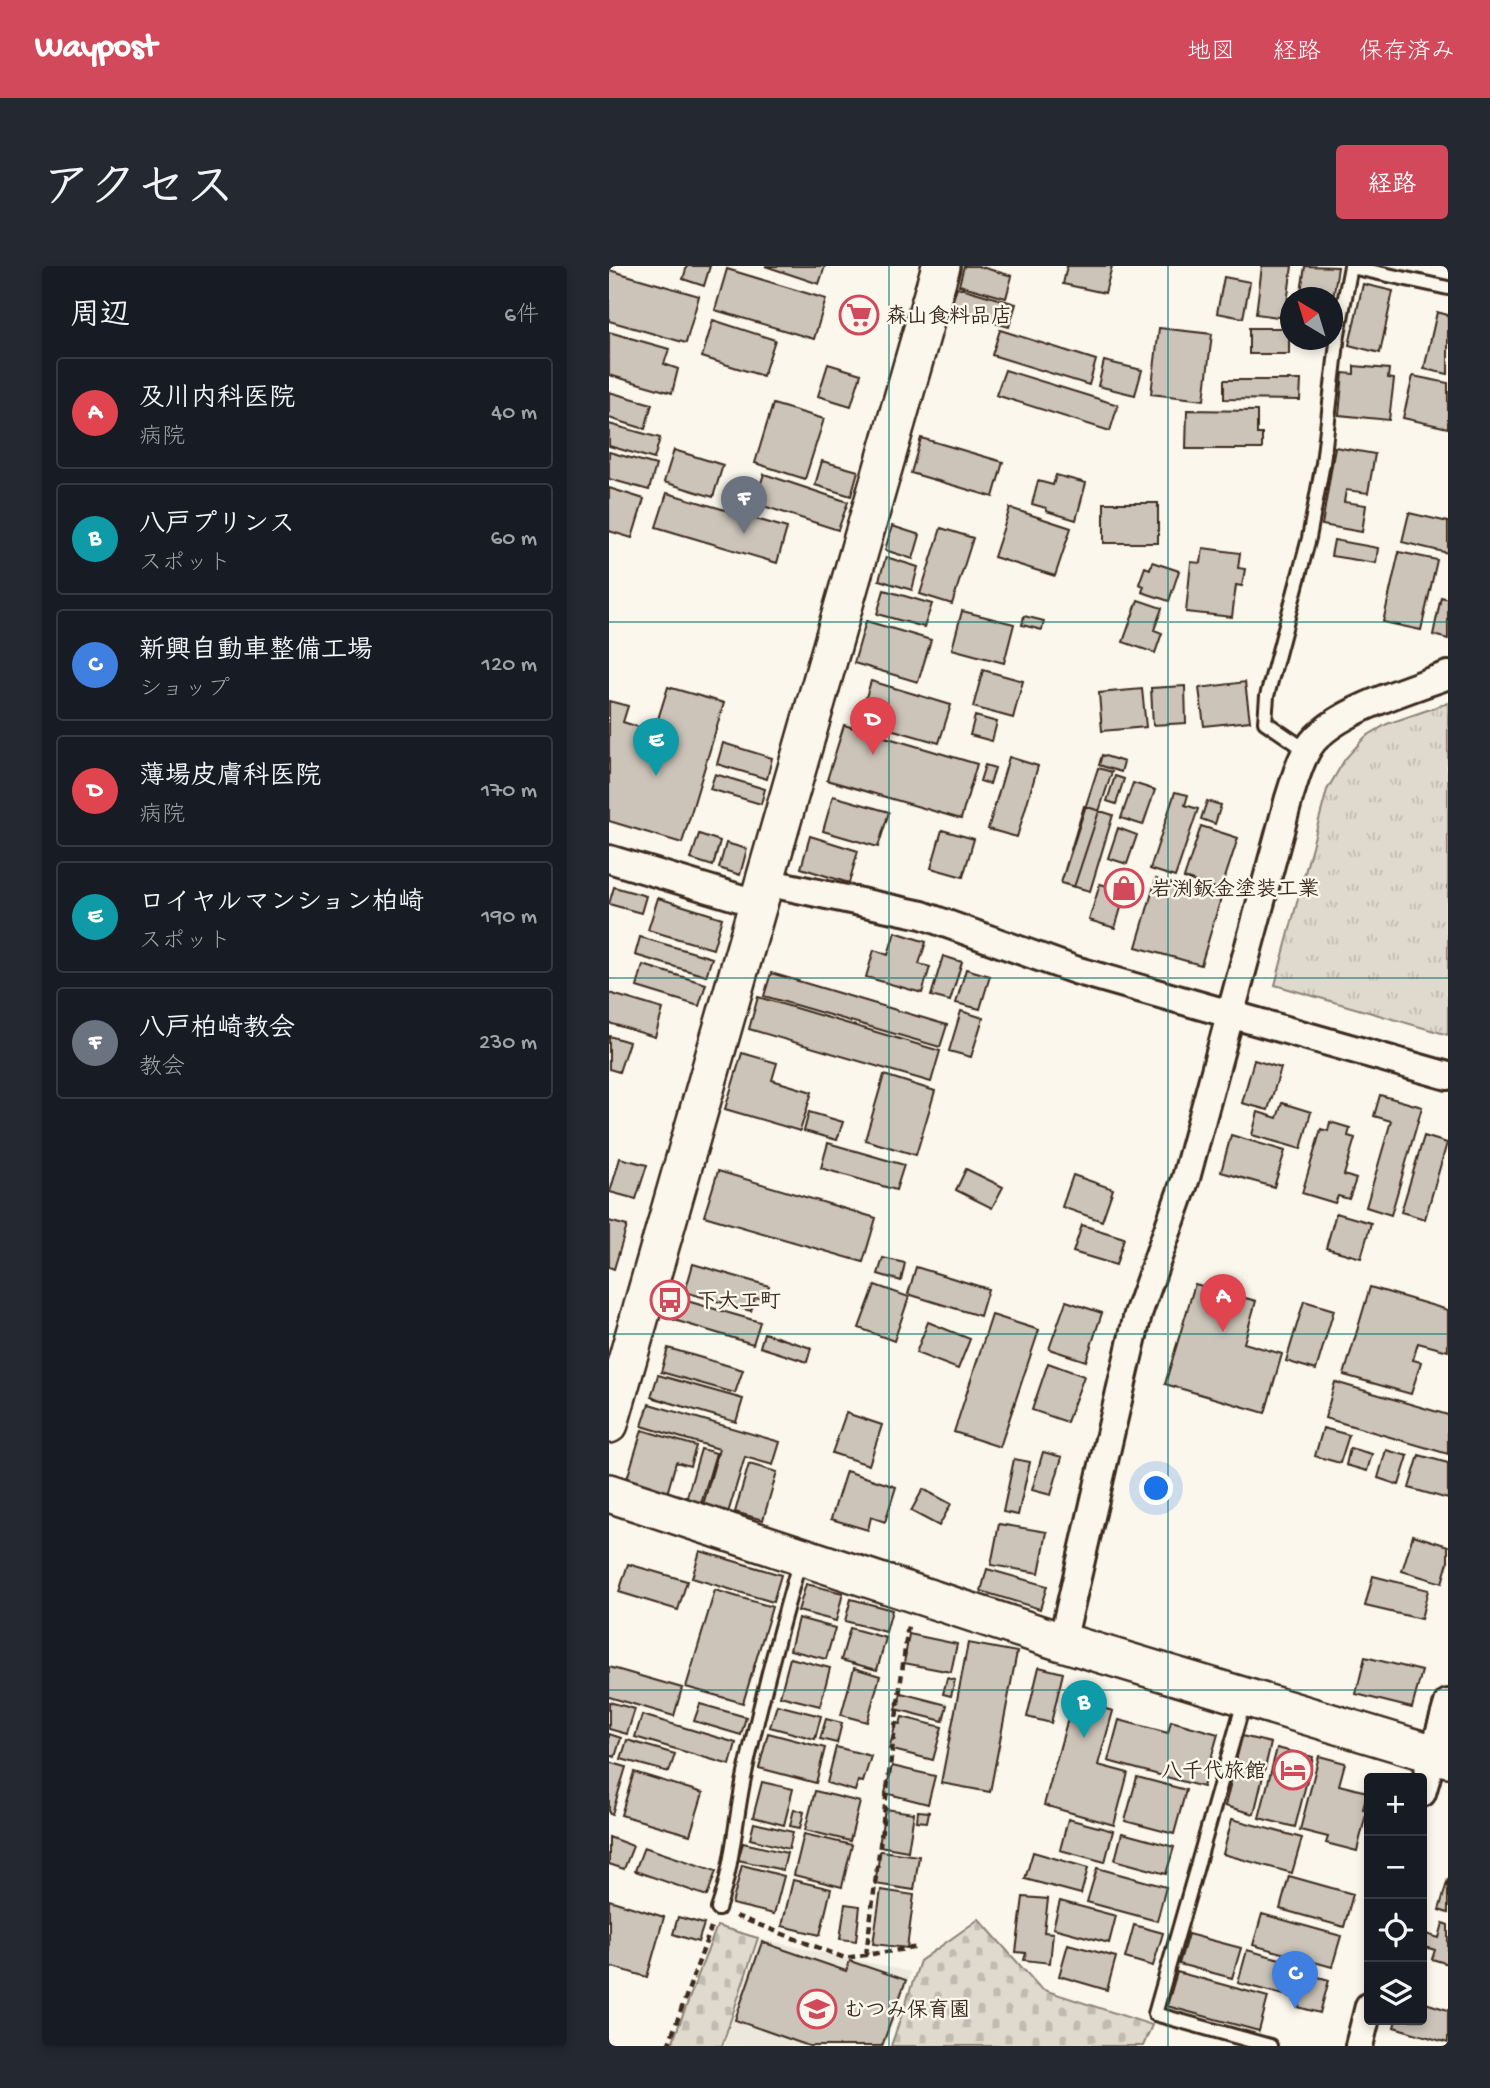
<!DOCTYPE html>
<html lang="ja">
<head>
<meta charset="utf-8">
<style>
  :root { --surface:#171b24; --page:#242831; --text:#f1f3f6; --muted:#9ea1a6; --line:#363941; --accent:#d1495b }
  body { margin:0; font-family:"Gochi Hand","Klee One",sans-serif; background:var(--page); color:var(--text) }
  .controls { position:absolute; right:21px; bottom:21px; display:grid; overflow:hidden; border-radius:7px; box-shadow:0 4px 10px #0003 }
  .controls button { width:63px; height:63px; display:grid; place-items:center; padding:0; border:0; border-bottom:2px solid var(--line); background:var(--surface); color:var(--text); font:35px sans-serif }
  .compass { position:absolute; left:671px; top:21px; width:63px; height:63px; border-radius:50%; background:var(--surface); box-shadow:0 4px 10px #0003; rotate:322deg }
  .you { position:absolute; left:548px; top:1223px; width:24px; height:24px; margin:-18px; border:5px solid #fff; border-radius:50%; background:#1a73e8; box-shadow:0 0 0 10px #1a73e833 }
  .badge { display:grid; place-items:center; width:46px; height:46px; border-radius:50%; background:var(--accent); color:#fff; font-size:23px; font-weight:700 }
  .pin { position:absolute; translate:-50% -58px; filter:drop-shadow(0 2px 4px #0008) }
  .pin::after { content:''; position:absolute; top:37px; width:24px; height:21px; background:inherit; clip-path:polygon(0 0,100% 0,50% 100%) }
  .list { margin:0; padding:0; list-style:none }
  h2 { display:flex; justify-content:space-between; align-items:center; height:91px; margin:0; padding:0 28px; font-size:30px }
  h2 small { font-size:23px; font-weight:400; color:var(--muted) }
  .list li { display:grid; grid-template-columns:46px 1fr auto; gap:21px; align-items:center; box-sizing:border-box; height:112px; margin:0 14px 14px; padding:0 14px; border:2px solid var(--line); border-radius:7px }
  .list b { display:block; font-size:26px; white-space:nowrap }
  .list p { margin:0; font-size:23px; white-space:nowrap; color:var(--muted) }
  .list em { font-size:23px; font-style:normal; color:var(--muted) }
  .icon { flex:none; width:38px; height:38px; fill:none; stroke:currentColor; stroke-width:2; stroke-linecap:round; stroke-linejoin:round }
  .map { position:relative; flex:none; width:839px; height:1780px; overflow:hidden; border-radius:7px }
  header { display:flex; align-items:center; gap:42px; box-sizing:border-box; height:98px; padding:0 35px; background:var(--accent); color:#fff }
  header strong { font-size:33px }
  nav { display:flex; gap:38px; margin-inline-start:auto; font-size:24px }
  .intro { display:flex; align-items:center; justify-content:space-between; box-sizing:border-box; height:168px; padding:0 42px }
  h1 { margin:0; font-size:49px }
  .button { padding:18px 32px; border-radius:7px; background:var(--accent); color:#fff; font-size:24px; font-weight:700 }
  main { display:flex; gap:42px; padding:0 42px }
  aside { flex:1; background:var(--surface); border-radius:7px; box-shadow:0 4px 10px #0003 }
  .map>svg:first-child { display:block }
  .built { fill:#ede8dd }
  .cemetery { fill:url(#cemetery-stones); stroke:#8d8276; stroke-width:2 }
  .park { fill:url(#park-tufts); stroke:#8d8276; stroke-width:2 }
  .building { fill:#ccc4b9; stroke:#3b2a1e; stroke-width:2 }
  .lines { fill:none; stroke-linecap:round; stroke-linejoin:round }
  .lane-casing { stroke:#3b2a1e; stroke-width:18 }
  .street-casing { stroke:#3b2a1e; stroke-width:32 }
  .secondary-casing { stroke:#3b2a1e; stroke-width:42 }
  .path { stroke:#3b2a1e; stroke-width:4.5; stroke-dasharray:7 5; stroke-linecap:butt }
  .lane { stroke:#fbf7ec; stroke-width:12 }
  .street { stroke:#fbf7ec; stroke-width:26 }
  .secondary { stroke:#fbf7ec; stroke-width:37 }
  .grid { fill:none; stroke:#0f766e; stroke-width:2; stroke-opacity:0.55 }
  .labels { text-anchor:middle; stroke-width:5; stroke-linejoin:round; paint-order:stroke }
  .poi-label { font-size:21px; font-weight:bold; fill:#3b2a1e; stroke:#fbf7ec; text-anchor:start }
</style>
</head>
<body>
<header>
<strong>Waypost</strong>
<nav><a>地図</a><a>経路</a><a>保存済み</a></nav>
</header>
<div class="intro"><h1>アクセス</h1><a class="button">経路</a></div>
<main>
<aside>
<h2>周辺<small>6件</small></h2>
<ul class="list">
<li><span class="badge" style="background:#e0444e">A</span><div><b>及川内科医院</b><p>病院</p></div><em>40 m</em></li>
<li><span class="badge" style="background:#0f9aa8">B</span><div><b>八戸プリンス</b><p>スポット</p></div><em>60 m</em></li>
<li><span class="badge" style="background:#3f7fe0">C</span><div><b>新興自動車整備工場</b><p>ショップ</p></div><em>120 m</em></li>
<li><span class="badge" style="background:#e0444e">D</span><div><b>薄場皮膚科医院</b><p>病院</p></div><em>170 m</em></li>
<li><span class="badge" style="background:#0f9aa8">E</span><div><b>ロイヤルマンション柏崎</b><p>スポット</p></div><em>190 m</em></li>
<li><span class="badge" style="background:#6b7280">F</span><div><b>八戸柏崎教会</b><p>教会</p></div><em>230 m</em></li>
</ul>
</aside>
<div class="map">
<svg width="839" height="1780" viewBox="0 0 839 1780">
  <defs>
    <pattern id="cemetery-stones" width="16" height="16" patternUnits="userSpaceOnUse" patternTransform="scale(1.75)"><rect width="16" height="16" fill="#dfd9ce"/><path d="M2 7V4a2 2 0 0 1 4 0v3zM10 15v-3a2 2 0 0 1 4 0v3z" fill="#c0bab0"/></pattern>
    <pattern id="park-tufts" width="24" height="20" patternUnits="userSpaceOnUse" patternTransform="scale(1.75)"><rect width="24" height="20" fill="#dfd9ce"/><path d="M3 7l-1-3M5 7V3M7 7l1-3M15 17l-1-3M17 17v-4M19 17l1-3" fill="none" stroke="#c0bab0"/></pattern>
  </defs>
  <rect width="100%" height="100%" fill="#fbf7ec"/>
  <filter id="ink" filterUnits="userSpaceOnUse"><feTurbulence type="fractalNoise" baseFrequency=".0143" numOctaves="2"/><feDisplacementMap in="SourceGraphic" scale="14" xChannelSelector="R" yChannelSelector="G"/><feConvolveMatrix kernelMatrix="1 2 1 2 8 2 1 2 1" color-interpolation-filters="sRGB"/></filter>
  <g filter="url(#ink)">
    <path class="built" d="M151,1673L302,1706L276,1780H115Z"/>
    <path class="cemetery" d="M370,1653L432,1723L543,1759L534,1780H282L311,1695Z
      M108,1660L149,1672L113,1780H62Z"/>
    <path class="park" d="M839,437V769L666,719L718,524L736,493L756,471L778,458Z"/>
    <path class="building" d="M78,0H101L95,20L74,13Z
      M156,0H216L210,18Z
      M355,0H369L403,10L397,32L350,19Z
      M458,0H503L496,27L454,18Z
      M653,0H683L676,52L647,48Z
      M696,0L729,1L724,33L691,32Z
      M118,3L217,33L205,73L106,44Z
      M0,4L90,30L77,77L0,55Z
      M615,11L641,16L634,52L608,47Z
      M754,18L784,25L771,87L740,79Z
      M348,21L407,38L400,61L341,44Z
      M828,46L839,49V108L815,103Z
      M104,54L166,74L154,110L93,91Z
      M550,62L603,68L595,134L542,128Z
      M640,62H680V88H640Z
      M391,64L487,94L480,119L383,89Z
      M0,66L60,83L55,98L69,103L63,127L0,109Z
      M495,95L533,104L526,129L489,120Z
      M219,98L252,108L242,140L209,130Z
      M745,100L780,103L779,112L785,113L780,154L730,149L734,107L745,108Z
      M396,104L509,139L501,165L387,129Z
      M804,110L839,117V162L794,152Z
      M615,114H692L691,134L615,133Z
      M0,126L43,138L36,163L0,152Z
      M164,138L215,153L196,213L146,197Z
      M578,144L648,145V168H653V183H577Z
      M0,158L51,172L45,193L0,180Z
      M312,172L394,196L384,231L302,207Z
      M726,181L766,188L759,227L737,224L735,236L757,239L753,266L713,259Z
      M65,184L114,199L104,231L55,216Z
      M0,186L47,199L40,224L0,213Z
      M213,195L249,205L242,230L206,219Z
      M155,208L239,236L229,264L145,237Z
      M447,209L477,217L467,254L437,245V242L423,238L429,215L444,219Z
      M0,222L35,233L23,272L0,265Z
      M58,227L178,262L168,297L47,261Z
      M495,237H549V277H495Z
      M401,242L462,262L446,310L385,291Z
      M800,247L839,256V287L793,276Z
      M283,260L311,269L304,293L276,284Z
      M332,262L364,272L343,338L311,328Z
      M725,274L769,282L767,297L722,290Z
      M594,282L631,287L629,302L636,303L633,320L627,319L623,351L577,346L582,296L592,297Z
      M790,286L828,294L812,364L774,356Z
      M277,291L309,301L303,324L270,314Z
      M543,296L570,305L560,335L533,326L535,320L530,318L536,301L541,303Z
      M275,324L323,338L315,361L268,348Z
      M832,331L839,333V373L824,369Z
      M529,334L553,342L545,364L553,367L546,387L514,376Z
      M353,345L405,358L395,397L343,383Z
      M415,350L435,355L433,364L413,359Z
      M257,355L322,374L309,416L245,397Z
      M374,404L414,415L404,452L364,441Z
      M262,415L342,439L330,477L250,454Z
      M636,416L641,455L595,460L590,422Z
      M576,420L577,457L544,459L542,422Z
      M59,421L115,437L73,577L0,555V435L19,440L14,456L45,466Z
      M533,423L537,461L493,465L490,427Z
      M366,450L388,456L383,475L361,469Z
      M235,459L368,498L352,553L218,514Z
      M114,477L163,492L158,513L108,498Z
      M493,489L515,496L512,506L490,499Z
      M400,491L429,500L408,571L379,563Z
      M376,499L386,502L381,518L371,515Z
      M489,502L503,506L465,621L452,617Z
      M106,508L156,523L152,538L101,523Z
      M506,510L515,513L507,538L498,535Z
      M524,517L546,524L534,559L512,552Z
      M566,526L579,529L576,539L589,543L566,611L541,603Z
      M224,530L280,546L269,581L214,565Z
      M598,535L612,539L606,558L592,553Z
      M475,540L504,549L481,625L452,617Z
      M592,560L629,572L612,624L575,612Z
      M509,562L528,569L518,598L499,592Z
      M333,564L365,573L354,611L322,602Z
      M90,568L111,575L104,600L82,593Z
      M201,570L249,585L240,617L192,602Z
      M117,577L138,583L131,609L110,602Z
      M547,613L612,632L592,699L527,681Z
      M491,618L517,625L506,662L480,654Z
      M5,621L37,630L32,647L0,638Z
      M49,632L113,652L104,683L39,664Z
      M286,666L317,676L310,698L321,701L313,727L257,711L265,684L279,689Z
      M31,671L103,692L97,710L26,689Z
      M334,690L353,696L341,735L322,730Z
      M34,699L97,718L90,740L28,721Z
      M357,703L381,710L371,743L347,737Z
      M162,707L338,759L331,781L155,730Z
      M0,727L54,743L46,771L0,757Z
      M149,731L331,785L322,816L140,763Z
      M352,745L374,752L362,791L340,785Z
      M0,770L20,776L10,806L0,803Z
      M133,787L168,797L163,814L203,826L191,865L116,843Z
      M645,794L672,802L659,844L633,837Z
      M275,809L326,825L307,889L256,874Z
      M771,829L813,841L782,949L757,941L782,855L765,850Z
      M673,837L702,846L692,883L643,869L649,846L668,852Z
      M200,846L234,856L228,874L195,865Z
      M721,856L741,862L739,870L746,872L735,909L747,913L740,933L729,930L726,937L693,927L712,863L719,865Z
      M622,869L676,885L665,921L612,906Z
      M815,870L838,877L816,953L792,946Z
      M219,877L295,899L287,924L212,902Z
      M11,892L38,899L27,933L1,926Z
      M357,903L394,921L383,942L347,924Z
      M109,905L267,952L254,996L95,950Z
      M464,909L504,923L493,955L453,941Z
      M727,947L762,957L752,992L717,982Z
      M0,955L18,960L5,1003L0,1001Z
      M473,959L515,972L507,999L464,986Z
      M274,992L296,997L292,1015L269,1008Z
      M84,998L160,1020L156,1034L146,1031L142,1045L76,1026Z
      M307,1001L379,1023L371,1050L299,1028Z
      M586,1018L647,1035L635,1077L673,1088L656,1147L556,1118Z
      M266,1019L300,1031L285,1075L250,1062Z
      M761,1021L839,1044V1085L809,1077L804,1094L812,1096L802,1128L735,1109Z
      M71,1033L151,1056L144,1078L65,1054Z
      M457,1035L493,1047L477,1095L440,1083Z
      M695,1035L725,1044L707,1104L677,1095Z
      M383,1049L430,1064L391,1181L345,1166Z
      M319,1056L361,1073L349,1103L307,1087Z
      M155,1067L202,1082L198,1096L151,1081Z
      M59,1082L134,1104L126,1127L52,1106Z
      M439,1097L475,1110L458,1156L423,1144Z
      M49,1109L134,1133L127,1156L42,1131Z
      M726,1116L839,1149V1188L716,1152Z
      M40,1138L171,1176L164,1199L136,1191L119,1247L94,1239L110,1183L33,1160Z
      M237,1147L273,1159L260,1199L223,1187Z
      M714,1162L740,1169L731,1197L706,1190Z
      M33,1164L87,1180L81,1200L67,1196L58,1228L17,1216Z
      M741,1182L763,1188L758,1205L737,1199Z
      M92,1183L107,1187L92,1238L77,1234Z
      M777,1184L799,1190L790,1219L769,1212Z
      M434,1186L453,1191L442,1229L423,1224Z
      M810,1189L839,1197V1233L800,1222Z
      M405,1193L421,1196L409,1249L394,1246Z
      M140,1198L168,1206L154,1254L126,1246Z
      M237,1205L287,1221L276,1256L262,1251L259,1264L222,1253Z
      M314,1223L342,1238L330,1260L302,1245Z
      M390,1258L438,1266L430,1307L382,1299Z
      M804,1269L839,1280V1296L833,1317L793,1305Z
      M91,1285L172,1309L164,1336L83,1312Z
      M19,1298L78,1315L69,1344L10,1326Z
      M378,1303L438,1320L431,1343L372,1325Z
      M764,1310L819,1324L812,1353L756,1340Z
      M197,1318L234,1327L227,1355L189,1345Z
      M106,1324L163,1341L134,1437L77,1421Z
      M242,1333L283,1344L277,1366L236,1355Z
      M189,1352L226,1362L217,1393L181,1384Z
      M241,1362L277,1372L268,1404L232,1394Z
      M300,1368L348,1378L342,1406L295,1397Z
      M359,1377L408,1386L381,1526L332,1517Z
      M756,1391L813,1405L803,1442L747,1428Z
      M181,1392L221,1402L211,1440L171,1430Z
      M0,1401L73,1422L65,1450L0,1431Z
      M430,1401L454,1407L442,1457L418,1451Z
      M245,1402L271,1410L258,1456L232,1449Z
      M338,1412L346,1414L342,1430L334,1428Z
      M467,1423L475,1425L472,1436L504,1445L489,1499L519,1507L505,1559L435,1539Z
      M292,1427L338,1439L334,1455L287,1443Z
      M0,1436L26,1443L18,1468L0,1463Z
      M91,1438L137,1451L132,1469L85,1455Z
      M168,1439L212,1450L206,1473L161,1461Z
      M33,1449L127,1477L121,1499L26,1471Z
      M293,1451L333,1461L324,1494L280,1483L287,1457L291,1458Z
      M217,1453L233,1457L228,1477L211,1473Z
      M510,1454L559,1467L562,1455L609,1468L594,1521L499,1495Z
      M159,1467L216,1482L207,1517L150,1502Z
      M0,1468L12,1472L6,1491L0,1489Z
      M633,1470L662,1477L645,1548L616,1540Z
      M18,1474L66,1488L60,1506L12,1493Z
      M227,1481L262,1490L254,1516L249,1515L246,1525L218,1517Z
      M668,1482L704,1491L686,1561L650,1552Z
      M710,1490L736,1497L730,1519L758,1526L754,1543L758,1544L748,1585L717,1577L719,1571L691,1564Z
      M0,1496L17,1501L3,1548L0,1547Z
      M283,1500L326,1510L319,1538L276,1527Z
      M25,1506L94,1527L81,1569L12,1549Z
      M528,1511L577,1524L565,1568L516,1555Z
      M153,1516L184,1523L175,1559L144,1551Z
      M206,1525L251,1536L241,1575L196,1564Z
      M185,1543L195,1546L191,1562L181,1560Z
      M276,1543L305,1547L299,1585L270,1580Z
      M309,1545L320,1546L318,1556L308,1555Z
      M459,1553L504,1565L496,1596L451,1584Z
      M623,1553L693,1572L683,1607L614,1588Z
      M145,1557L184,1566L180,1583L141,1573Z
      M513,1567L565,1581L557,1608L506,1594Z
      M195,1568L243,1579L233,1621L185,1609Z
      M0,1571L24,1580L15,1603L0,1598Z
      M134,1577L178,1587L174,1604L129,1594Z
      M35,1581L107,1605L98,1630L26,1605Z
      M271,1585L310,1590L305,1624L266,1618Z
      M424,1586L479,1602L472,1628L416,1613Z
      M133,1599L175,1610L165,1648L123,1638Z
      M488,1602L557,1621L548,1655L478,1636Z
      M680,1610L744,1628L735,1661L671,1643Z
      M839,1613V1647L830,1644Z
      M184,1614L222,1623L211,1669L173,1660Z
      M272,1624L305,1629L298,1682L264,1678Z
      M414,1631L439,1633L435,1666L444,1667L441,1697L415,1694L417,1687L407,1686Z
      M0,1634L55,1651L38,1711L0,1700Z
      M451,1635L507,1650L500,1677L444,1662Z
      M236,1638L251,1640L247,1675L231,1673Z
      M653,1648L732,1670L723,1701L644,1679Z
      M69,1651L95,1658L89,1676L64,1668Z
      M834,1657L839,1659V1698L823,1693L826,1684L813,1680L817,1668L830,1672Z
      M525,1659L554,1667L544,1700L516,1692Z
      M579,1668L632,1682L623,1712L570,1698Z
      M153,1676L237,1705L241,1695L297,1714L273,1780H200L126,1754Z
      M459,1678L507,1691L498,1724L450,1710Z
      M638,1684L693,1699L683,1731L629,1717Z
      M568,1706L659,1731L650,1765L558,1740Z
      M699,1708L720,1714L711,1747L689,1741Z
      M813,1736L839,1744V1777L785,1761L787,1754H813Z"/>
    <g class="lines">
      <defs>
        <path id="lane" d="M742,1L839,22
          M697,484L656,456L658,430L700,272L714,197L729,68L742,0
          M636,1432L546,1748L661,1780
          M109,1643C124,1601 126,1555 135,1512C151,1438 170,1366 191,1294"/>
        <path id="street" d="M0,593L150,638
          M156,616L313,649L466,704L839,810
          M453,1376L529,1048L577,912L680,532C685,517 689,500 697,486C716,447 800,424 839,409
          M813,1527L839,1437
          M750,1780L760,1740"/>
        <path id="secondary" d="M0,1158L332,0
          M0,1227L453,1376L839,1492"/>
      </defs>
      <use href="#lane" class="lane-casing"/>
      <use href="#street" class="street-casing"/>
      <use href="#secondary" class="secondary-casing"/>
      <path class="path" d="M127,1650L236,1692L310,1681
        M257,1689L299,1359
        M59,1780L102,1662"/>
      <use href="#lane" class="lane"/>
      <use href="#street" class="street"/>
      <use href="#secondary" class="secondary"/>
    </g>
  </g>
  <path class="grid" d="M280,0V1780M559,0V1780M0,356H839M0,712H839M0,1068H839M0,1424H839"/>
  <defs>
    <symbol id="supermarket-ring" viewBox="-11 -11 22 22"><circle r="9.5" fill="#fbf7ec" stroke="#d1495b" stroke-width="1.5"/><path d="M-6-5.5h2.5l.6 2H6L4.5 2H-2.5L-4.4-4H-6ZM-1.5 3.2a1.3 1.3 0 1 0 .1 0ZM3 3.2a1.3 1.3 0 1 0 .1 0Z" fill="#d1495b"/></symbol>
    <symbol id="shop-ring" viewBox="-11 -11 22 22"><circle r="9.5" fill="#fbf7ec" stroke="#d1495b" stroke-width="1.5"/><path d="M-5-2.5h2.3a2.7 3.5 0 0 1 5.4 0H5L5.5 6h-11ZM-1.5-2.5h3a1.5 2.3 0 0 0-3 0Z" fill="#d1495b"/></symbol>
    <symbol id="bus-ring" viewBox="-11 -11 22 22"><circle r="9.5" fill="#fbf7ec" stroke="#d1495b" stroke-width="1.5"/><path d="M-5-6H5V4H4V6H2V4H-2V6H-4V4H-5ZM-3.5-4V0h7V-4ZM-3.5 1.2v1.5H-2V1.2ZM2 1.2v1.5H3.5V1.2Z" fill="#d1495b"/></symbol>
    <symbol id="hotel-ring" viewBox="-11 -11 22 22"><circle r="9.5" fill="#fbf7ec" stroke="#d1495b" stroke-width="1.5"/><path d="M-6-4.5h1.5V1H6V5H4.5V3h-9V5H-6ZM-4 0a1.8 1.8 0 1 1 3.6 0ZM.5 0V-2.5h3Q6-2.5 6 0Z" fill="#d1495b"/></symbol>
    <symbol id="school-ring" viewBox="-11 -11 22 22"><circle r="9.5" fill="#fbf7ec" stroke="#d1495b" stroke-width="1.5"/><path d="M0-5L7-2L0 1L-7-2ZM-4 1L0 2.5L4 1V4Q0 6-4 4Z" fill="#d1495b"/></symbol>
  </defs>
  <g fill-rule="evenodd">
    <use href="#supermarket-ring" x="228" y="27" width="44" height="44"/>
    <use href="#shop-ring" x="493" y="600" width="44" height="44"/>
    <use href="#bus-ring" x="39" y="1012" width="44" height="44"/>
    <use href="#hotel-ring" x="662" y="1482" width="44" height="44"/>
    <use href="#school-ring" x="186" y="1721" width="44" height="44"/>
  </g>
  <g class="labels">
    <g class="poi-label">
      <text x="277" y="56">森山食料品店</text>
      <text x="542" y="629">岩渕鈑金塗装工業</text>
      <text x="88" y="1041">下大工町</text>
      <text x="657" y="1511" text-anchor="end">八千代旅館</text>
      <text x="235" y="1750">むつみ保育園</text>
    </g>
  </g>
</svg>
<div class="controls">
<button>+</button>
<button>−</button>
<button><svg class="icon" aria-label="locate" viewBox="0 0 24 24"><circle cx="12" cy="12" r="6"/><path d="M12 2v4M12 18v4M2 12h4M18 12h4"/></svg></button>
<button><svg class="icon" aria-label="layers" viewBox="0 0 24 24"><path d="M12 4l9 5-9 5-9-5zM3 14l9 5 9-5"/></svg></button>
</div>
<svg class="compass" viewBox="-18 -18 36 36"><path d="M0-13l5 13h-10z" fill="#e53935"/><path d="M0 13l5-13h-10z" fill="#9ea1a6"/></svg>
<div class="you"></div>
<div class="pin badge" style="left:614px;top:1066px;background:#e0444e">A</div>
<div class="pin badge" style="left:475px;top:1472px;background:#0f9aa8">B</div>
<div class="pin badge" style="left:686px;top:1743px;background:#3f7fe0">C</div>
<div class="pin badge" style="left:264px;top:489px;background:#e0444e">D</div>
<div class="pin badge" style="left:47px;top:510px;background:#0f9aa8">E</div>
<div class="pin badge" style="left:135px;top:268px;background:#6b7280">F</div>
</div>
</main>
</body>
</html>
